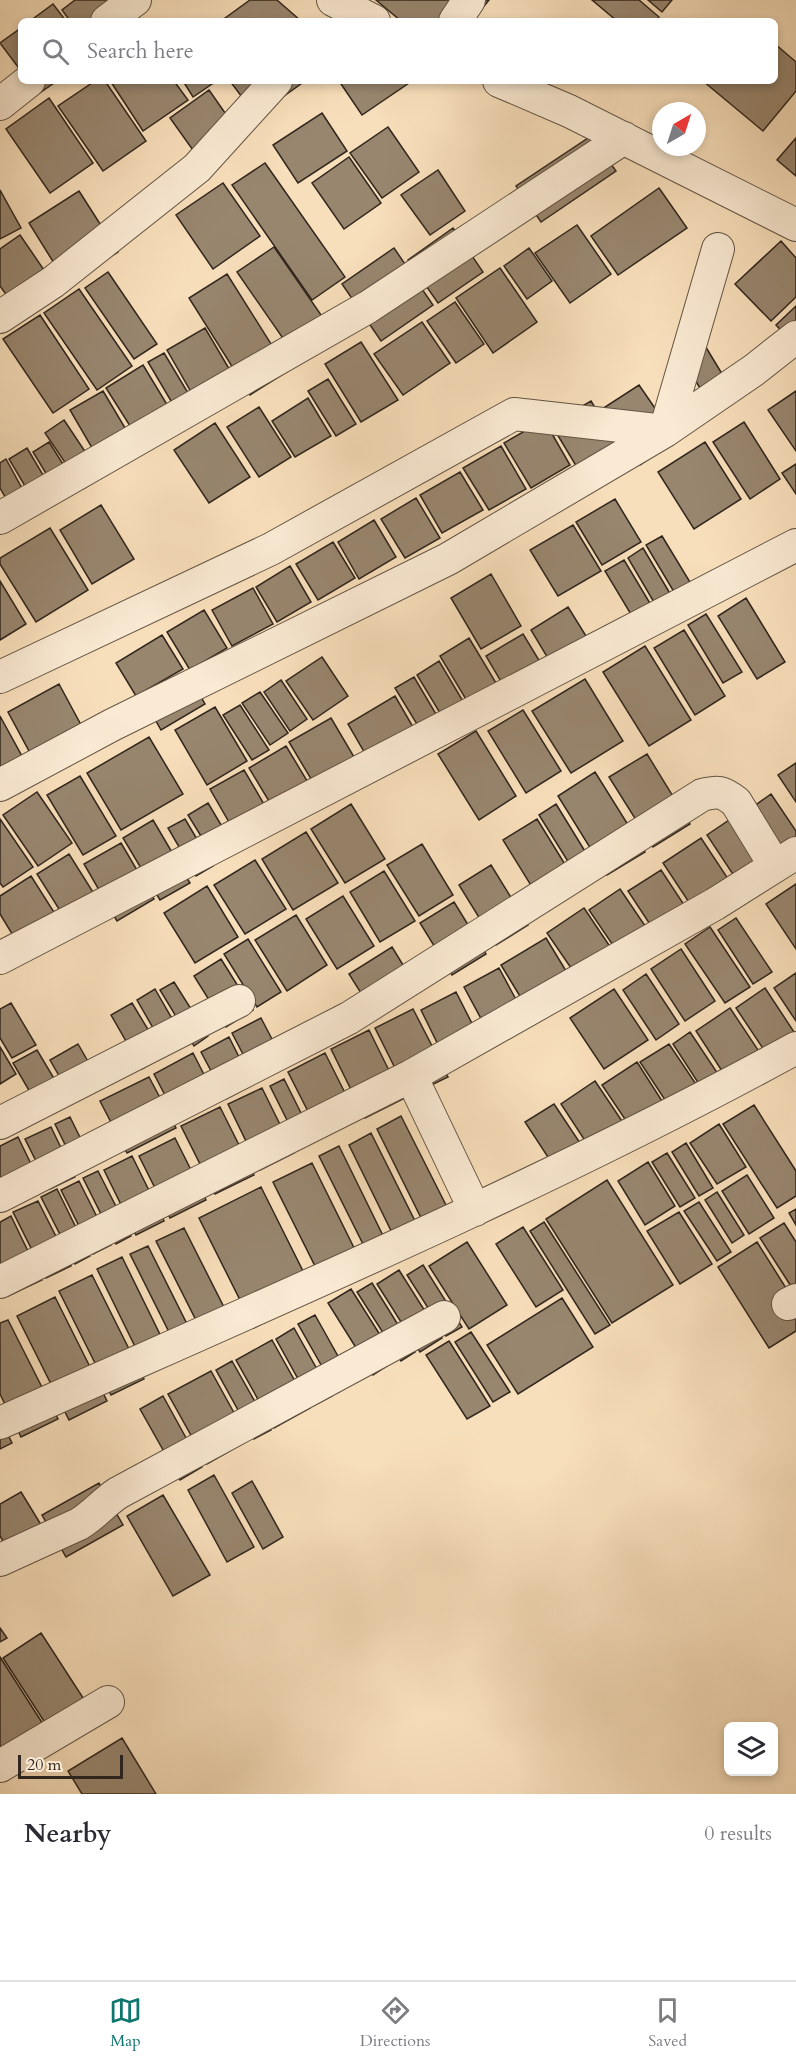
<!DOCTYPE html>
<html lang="en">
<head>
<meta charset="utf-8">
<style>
  :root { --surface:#fff; --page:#f2f2f3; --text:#2b2b33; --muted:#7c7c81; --line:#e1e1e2; --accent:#0f766e }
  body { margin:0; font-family:Cardo,serif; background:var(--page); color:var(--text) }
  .controls { position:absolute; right:18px; bottom:18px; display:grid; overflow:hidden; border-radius:9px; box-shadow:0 3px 9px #0003 }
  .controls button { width:54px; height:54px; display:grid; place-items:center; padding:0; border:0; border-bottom:2px solid var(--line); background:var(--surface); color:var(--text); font:30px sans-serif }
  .compass { position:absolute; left:652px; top:102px; width:54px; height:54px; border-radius:50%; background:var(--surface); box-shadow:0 3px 9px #0003; rotate:39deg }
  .scale { position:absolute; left:18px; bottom:15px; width:105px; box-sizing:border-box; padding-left:6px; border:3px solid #31261d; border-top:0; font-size:16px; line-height:21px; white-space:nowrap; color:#31261d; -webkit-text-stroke:4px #faead3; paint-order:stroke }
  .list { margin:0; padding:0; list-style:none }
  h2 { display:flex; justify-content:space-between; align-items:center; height:78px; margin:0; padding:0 24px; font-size:26px }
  h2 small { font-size:20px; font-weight:400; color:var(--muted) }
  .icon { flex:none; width:33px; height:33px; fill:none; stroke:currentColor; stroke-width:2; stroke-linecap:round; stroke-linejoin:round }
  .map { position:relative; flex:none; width:796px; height:1794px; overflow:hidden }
  .search { position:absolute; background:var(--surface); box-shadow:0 3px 9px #0003; left:18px; right:18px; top:18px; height:66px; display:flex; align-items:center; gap:15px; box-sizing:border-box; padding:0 21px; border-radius:9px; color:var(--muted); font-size:22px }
  .sheet { height:186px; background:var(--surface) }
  nav { display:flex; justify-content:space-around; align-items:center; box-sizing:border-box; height:84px; border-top:2px solid var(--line); background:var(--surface); font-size:16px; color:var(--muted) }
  nav a { display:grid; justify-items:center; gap:3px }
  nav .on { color:var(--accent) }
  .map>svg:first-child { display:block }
  .building { fill:#98866f; stroke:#31261d; stroke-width:1.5 }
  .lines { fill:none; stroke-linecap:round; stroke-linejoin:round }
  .minor-casing { stroke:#635444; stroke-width:34 }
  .minor { stroke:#faead3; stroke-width:32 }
</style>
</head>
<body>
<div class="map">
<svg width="796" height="1794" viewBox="0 0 796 1794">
  <rect width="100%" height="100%" fill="#f8dfbb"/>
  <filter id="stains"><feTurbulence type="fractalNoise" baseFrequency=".00333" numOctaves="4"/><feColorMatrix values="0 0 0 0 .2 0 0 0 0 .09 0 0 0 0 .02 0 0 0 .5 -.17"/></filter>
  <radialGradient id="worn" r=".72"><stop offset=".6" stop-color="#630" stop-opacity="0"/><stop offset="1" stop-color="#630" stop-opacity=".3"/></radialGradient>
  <path class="building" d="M75,0H108L124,21H70L62,10Z
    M250,0H277L301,21H221Z
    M376,0H489L472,21H401Z
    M592,0H639L659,17L656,21H617Z
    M648,0H672L662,12Z
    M53,4L66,21H30Z
    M21,28V71L0,43Z
    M775,44L796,62V91L763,131L703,81H775Z
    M28,81H57L38,94Z
    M95,81H105L146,141L103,171L58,106Z
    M113,81H174L188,100L143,131L111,82Z
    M183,81H214L215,82L193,97Z
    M230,81H305L256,116Z
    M339,81H408L409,83L362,115Z
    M209,90L244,140L205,167L170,118Z
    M49,98L93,163L50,193L6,129Z
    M322,113L347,151L298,183L273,145Z
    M388,127L419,172L382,198L350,153Z
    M591,136L616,171L541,222L516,186Z
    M796,138V176L777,160Z
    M349,157L381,203L344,229L312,183Z
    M265,163L345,277L312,300L232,185Z
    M438,170L465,211L430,235L401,195Z
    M223,183L260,236L213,269L176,215Z
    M659,188L687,228L618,275L591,236Z
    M0,190L21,228L0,239Z
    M79,191L118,252L67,284L29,223Z
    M577,225L611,274L570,303L535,253Z
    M453,228L483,272L438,303L408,260Z
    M20,235L57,289L20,314L0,286V249Z
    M781,241L796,258V297L771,321L735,284Z
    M274,247L337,338L300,363L237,272Z
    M394,248L433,305L381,341L342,284Z
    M529,248L552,281L527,299L504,266Z
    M500,268L537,322L493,353L456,298Z
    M108,272L157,344L134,359L85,288Z
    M227,274L288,371L250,395L189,298Z
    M79,289L132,366L97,390L44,313Z
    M455,302L484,344L456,363L427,321Z
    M796,306V346L776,325Z
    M40,315L89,389L53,413L3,339Z
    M422,322L450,363L403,395L374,354Z
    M205,328L241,389L202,411L167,350Z
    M361,342L398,400L361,422L325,364Z
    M704,344L733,392L710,405L682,358Z
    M164,353L200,413L184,423L148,362Z
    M143,365L180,426L144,448L106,388Z
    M328,379L356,424L336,436L308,391Z
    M639,385L677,440L640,465L602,409Z
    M103,391L140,453L106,472L70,410Z
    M796,391V451L768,410Z
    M308,398L331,436L295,457L272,421Z
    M591,401L630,466L590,489L551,424Z
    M259,407L291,457L259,477L227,427Z
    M64,420L102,477L83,489L45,433Z
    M544,420L570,465L531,488L504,443Z
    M744,422L780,479L750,499L713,442Z
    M215,423L250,477L209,503L174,450Z
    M49,442L78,488L61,498L33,452Z
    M705,442L741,499L694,529L658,472Z
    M501,446L526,489L489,510L463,468Z
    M27,448L56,497L38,508L9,459Z
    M6,459L35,512L19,521L0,488V463Z
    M796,464V494L782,473Z
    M460,472L483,510L442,533L420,495Z
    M416,498L440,538L405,558L381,519Z
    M615,499L641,542L602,565L576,522Z
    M101,505L134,559L92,584L60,530Z
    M374,520L396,557L359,579L338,542Z
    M573,525L601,571L558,596L530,550Z
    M50,528L88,590L36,622L0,564V558Z
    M662,536L702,602L686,612L646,545Z
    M333,542L355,578L318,600L296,564Z
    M643,548L681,612L665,621L628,558Z
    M624,560L663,625L644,636L605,571Z
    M290,566L311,602L277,622L256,587Z
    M491,574L521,626L481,649L451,598Z
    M0,581L26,624L0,640Z
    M253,588L273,624L232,646L212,610Z
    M746,598L785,662L757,679L718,616Z
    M568,607L599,657L561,680L531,630Z
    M204,610L227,648L190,670L167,632Z
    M706,614L742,672L723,683L688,625Z
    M684,630L725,696L695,715L654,648Z
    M523,634L551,680L513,702L486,656Z
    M162,635L183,669L136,696L116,663Z
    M469,638L508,703L479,721L440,656Z
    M645,646L691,720L649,746L603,672Z
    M322,657L348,696L313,720L286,681Z
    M439,661L476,723L454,736L417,675Z
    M188,674L205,704L161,730L143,698Z
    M414,677L449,736L432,749L395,688Z
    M585,679L623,741L571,773L532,711Z
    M281,680L307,719L290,731L264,692Z
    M59,684L94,749L43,777L8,712Z
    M260,692L288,733L270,745L242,703Z
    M395,696L424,746L377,774L348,724Z
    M240,705L269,750L252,760L223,715Z
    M215,707L247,761L207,785L175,730Z
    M523,710L561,771L526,793L488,731Z
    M0,716L34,778L0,796Z
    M331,718L367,779L326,804L289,742Z
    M476,731L516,796L479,820L438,754Z
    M149,737L183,794L121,830L87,773Z
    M286,746L321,804L284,826L249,768Z
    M647,754L690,824L653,847L609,777Z
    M796,763V802L778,775Z
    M244,770L275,823L241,843L210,789Z
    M595,772L645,852L607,875L558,796Z
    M80,776L116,836L83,855L47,795Z
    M37,792L72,843L38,866L3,815Z
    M771,794L796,831V862L789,867L750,809Z
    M208,803L236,850L217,862L188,815Z
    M351,804L385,859L345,883L311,829Z
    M556,804L599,874L582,884L539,815Z
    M744,810L781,867L744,891L707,835Z
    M0,819L33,867L3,887L0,883Z
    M185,819L213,866L196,876L168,828Z
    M537,819L579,887L545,908L503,840Z
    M153,820L190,883L160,900L123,838Z
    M306,832L338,883L293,910L262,859Z
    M701,838L736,891L698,916L663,863Z
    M121,843L154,899L117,921L84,864Z
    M422,844L453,895L419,916L387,865Z
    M69,854L96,897L64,917L37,874Z
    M255,860L286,909L245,934L214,885Z
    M491,865L528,925L496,945L459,885Z
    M661,870L696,923L663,944L628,891Z
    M384,871L415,921L380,942L350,892Z
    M31,876L57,917L17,942L0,914V896Z
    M796,884V949L766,904Z
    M207,886L238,937L195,963L164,913Z
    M620,889L654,939L623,960L589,910Z
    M343,896L374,946L337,969L306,919Z
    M454,902L486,954L452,975L420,923Z
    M584,908L619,960L582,984L547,933Z
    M296,915L327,965L287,991L255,940Z
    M736,918L772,972L753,984L718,930Z
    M710,927L750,987L725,1003L685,944Z
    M546,938L577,989L532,1016L501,965Z
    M248,939L281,992L257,1007L224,954Z
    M392,947L419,991L376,1017L349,974Z
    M681,949L715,1001L685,1021L651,969Z
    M221,959L253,1010L226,1027L194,976Z
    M499,968L527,1020L492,1039L464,987Z
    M796,973V1021L774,988Z
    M646,974L679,1024L656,1040L623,990Z
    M174,982L208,1036L194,1046L160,990Z
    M765,988L796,1035L776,1068L736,1008Z
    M155,989L186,1043L168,1054L137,1000Z
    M614,989L648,1040L604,1069L570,1018Z
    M456,992L486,1051L450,1069L421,1010Z
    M11,1003L36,1045L12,1058L0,1038V1009Z
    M132,1003L164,1056L142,1069L111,1015Z
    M730,1008L770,1068L735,1091L696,1031Z
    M413,1009L448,1077L409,1096L375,1028Z
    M261,1018L285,1064L256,1079L232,1033Z
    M369,1030L403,1099L365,1118L331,1049Z
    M690,1032L728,1089L710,1101L673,1044Z
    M229,1037L253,1085L226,1099L201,1052Z
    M78,1044L101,1084L73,1100L50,1060Z
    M669,1044L706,1099L677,1118L640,1062Z
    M0,1047L16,1074L0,1084Z
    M37,1050L68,1102L44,1116L13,1063Z
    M193,1053L218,1102L179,1122L154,1074Z
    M325,1053L358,1119L321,1137L288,1072Z
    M637,1062L671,1115L637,1137L602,1085Z
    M149,1077L176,1128L127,1153L100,1101Z
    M284,1079L315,1141L301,1148L270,1086Z
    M595,1081L630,1133L595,1156L561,1104Z
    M262,1088L294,1153L260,1170L228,1104Z
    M554,1104L590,1158L561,1177L525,1122Z
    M754,1105L796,1171V1196L777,1208L723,1124Z
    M220,1107L254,1175L215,1194L181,1126Z
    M401,1116L455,1223L430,1236L377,1129Z
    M70,1117L94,1166L79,1173L55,1124Z
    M719,1124L746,1167L717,1184L690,1143Z
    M51,1127L75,1177L50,1189L25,1139Z
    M371,1133L423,1237L400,1249L349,1145Z
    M18,1137L44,1191L10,1208L0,1187V1146Z
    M175,1138L206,1200L170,1218L139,1156Z
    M686,1143L713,1188L699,1196L672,1152Z
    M339,1146L392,1254L373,1264L319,1156Z
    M667,1153L695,1198L680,1207L652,1162Z
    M132,1156L164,1221L136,1235L104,1170Z
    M648,1162L675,1206L645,1225L618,1181Z
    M312,1163L364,1268L325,1286L273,1182Z
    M98,1171L131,1236L116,1244L83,1178Z
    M747,1175L774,1218L749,1234L722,1191Z
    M607,1180L673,1285L612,1323L546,1219Z
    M79,1181L111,1245L93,1254L61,1190Z
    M261,1187L316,1297L254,1328L199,1218Z
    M57,1189L90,1256L75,1264L41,1197Z
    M717,1192L744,1235L732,1243L705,1200Z
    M38,1201L71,1266L46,1278L13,1212Z
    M699,1202L731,1252L717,1261L684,1211Z
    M796,1209V1225L789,1213Z
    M679,1212L712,1264L680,1284L647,1231Z
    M11,1216L42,1280L8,1296L0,1281V1222Z
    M544,1222L610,1325L595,1334L530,1231Z
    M784,1223L796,1242V1294L760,1238Z
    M523,1227L563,1290L536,1307L496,1244Z
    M184,1228L236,1331L208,1344L156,1241Z
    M467,1242L507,1305L469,1329L429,1266Z
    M757,1242L796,1304V1331L769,1348L718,1267Z
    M148,1246L199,1348L181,1356L130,1254Z
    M122,1257L173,1361L148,1373L97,1269Z
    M423,1265L462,1327L446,1336L407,1275Z
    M399,1270L442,1338L420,1352L377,1284Z
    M92,1275L144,1379L111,1395L59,1291Z
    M372,1283L415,1352L401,1361L357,1292Z
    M351,1289L396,1360L373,1375L328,1303Z
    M55,1297L107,1401L69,1420L17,1316Z
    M562,1298L593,1347L518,1394L487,1345Z
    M315,1315L353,1383L337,1393L298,1324Z
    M8,1320L58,1419L21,1437L0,1394V1323Z
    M294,1328L332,1396L313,1406L276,1339Z
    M471,1332L510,1392L493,1402L455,1342Z
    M272,1340L310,1408L274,1428L236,1360Z
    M449,1341L490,1406L467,1419L426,1355Z
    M232,1361L271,1430L254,1439L216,1370Z
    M211,1371L249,1440L207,1464L168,1394Z
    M163,1396L202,1467L180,1480L140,1409Z
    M0,1419L12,1443L0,1449Z
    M214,1475L254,1547L227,1562L188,1490Z
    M252,1481L283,1537L263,1549L232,1493Z
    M99,1483L123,1525L66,1557L42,1515Z
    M21,1492L43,1528L7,1548L0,1536V1504Z
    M163,1495L210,1575L173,1596L127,1516Z
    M0,1628L7,1638L0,1642Z
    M41,1633L89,1707L51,1732L3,1658Z
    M0,1657L50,1735L0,1754Z
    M122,1738L156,1794H82L68,1771Z"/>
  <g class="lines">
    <defs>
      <path id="minor" d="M333,0L374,21
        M107,21L135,0
        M455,21L469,0
        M499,81L569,111L796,225
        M0,104L29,81
        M0,317L53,282L197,168L276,81
        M0,518L368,307L624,138
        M0,677L271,549L514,414L665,431L718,249
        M0,785L112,725L448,559L665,431L754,370L796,337
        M0,958L796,545
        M411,1076L475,1210
        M0,1123L239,1001
        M0,1196L349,1018L702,795C718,791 722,791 736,802L775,866
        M0,1282L411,1076L715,904L796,853
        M788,1304L796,1300
        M0,1423C268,1303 538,1189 796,1048
        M0,1560L79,1524C94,1515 103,1503 118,1493L444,1317
        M0,1766L108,1702"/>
    </defs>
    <use href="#minor" class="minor-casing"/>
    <use href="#minor" class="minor"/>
  </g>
  <rect width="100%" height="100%" filter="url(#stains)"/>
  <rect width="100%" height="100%" fill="url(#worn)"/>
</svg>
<div class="controls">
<button><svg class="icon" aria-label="layers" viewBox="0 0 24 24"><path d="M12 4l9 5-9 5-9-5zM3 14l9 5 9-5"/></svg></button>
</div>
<svg class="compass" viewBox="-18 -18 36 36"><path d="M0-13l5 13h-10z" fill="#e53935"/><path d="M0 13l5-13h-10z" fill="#7c7c81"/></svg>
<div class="scale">20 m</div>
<div class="search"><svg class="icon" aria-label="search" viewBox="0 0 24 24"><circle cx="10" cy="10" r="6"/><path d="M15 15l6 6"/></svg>Search here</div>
</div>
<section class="sheet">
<h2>Nearby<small>0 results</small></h2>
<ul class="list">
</ul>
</section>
<nav>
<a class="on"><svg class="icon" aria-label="map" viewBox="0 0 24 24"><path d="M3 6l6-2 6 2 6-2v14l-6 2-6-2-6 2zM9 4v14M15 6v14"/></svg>Map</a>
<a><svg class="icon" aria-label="directions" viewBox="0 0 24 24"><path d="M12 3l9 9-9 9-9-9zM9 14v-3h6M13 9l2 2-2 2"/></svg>Directions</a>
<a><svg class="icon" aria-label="saved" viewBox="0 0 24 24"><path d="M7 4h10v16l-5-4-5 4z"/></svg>Saved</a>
</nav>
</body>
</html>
